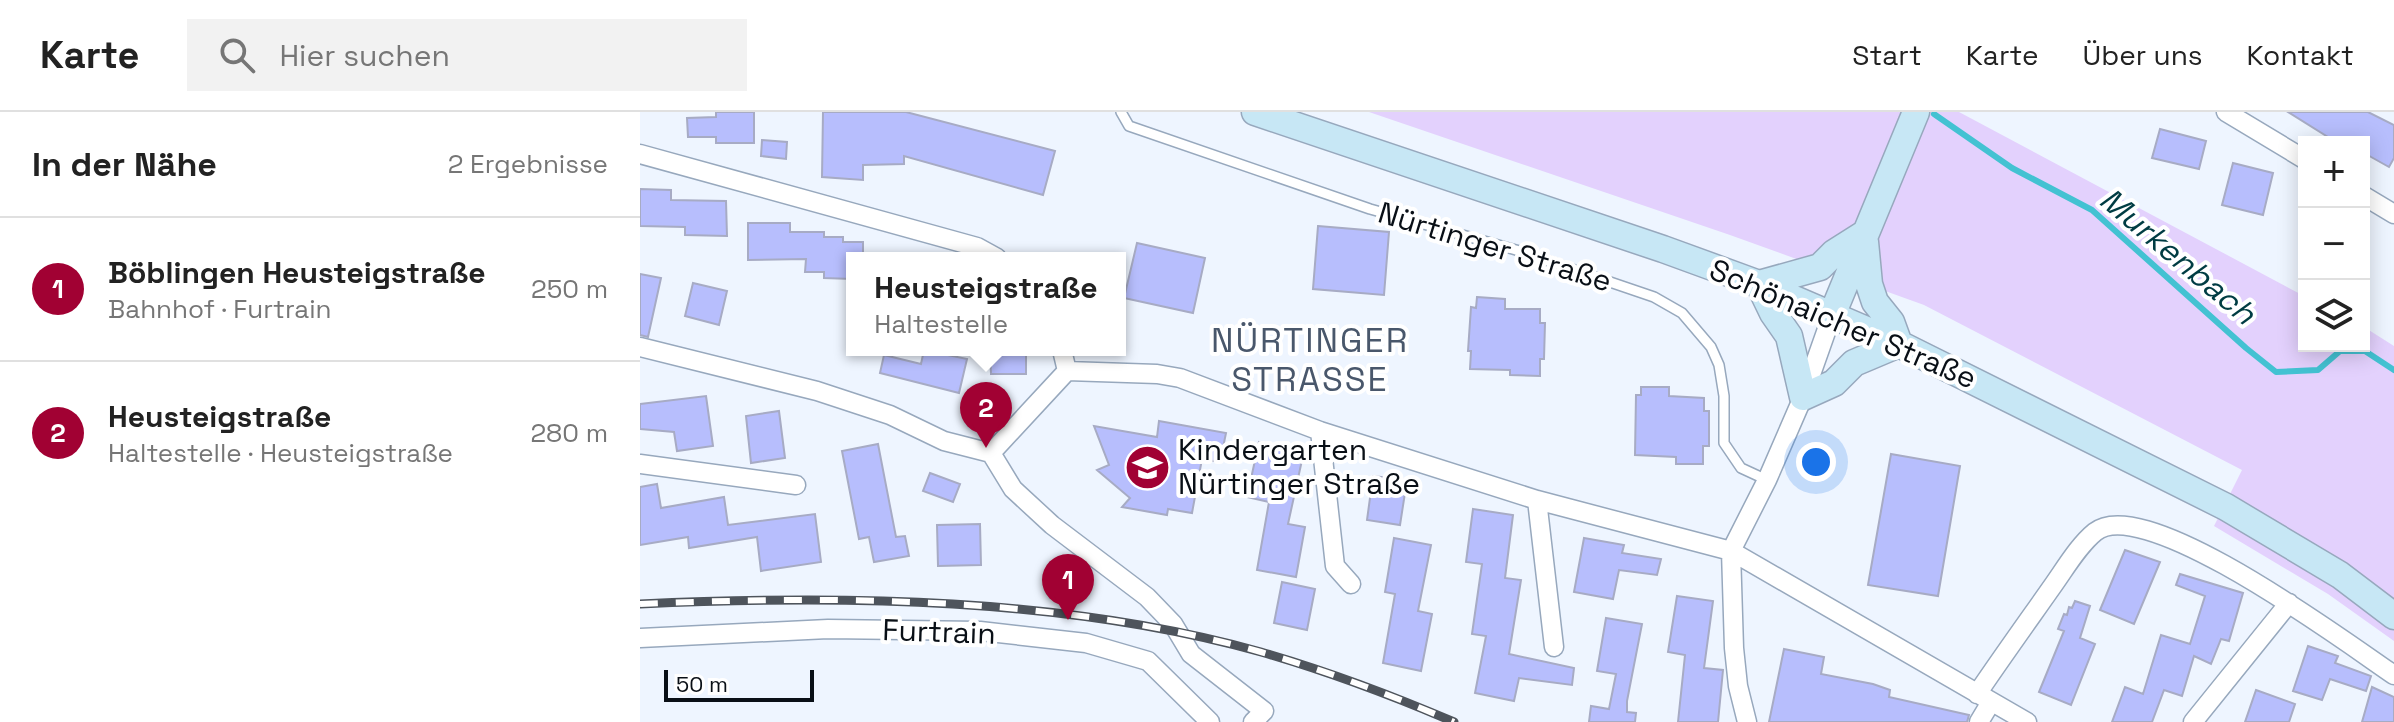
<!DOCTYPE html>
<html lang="de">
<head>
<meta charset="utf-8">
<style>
  :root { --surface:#fff; --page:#f2f2f2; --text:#222; --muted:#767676; --line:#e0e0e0; --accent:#a10133 }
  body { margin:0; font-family:"Space Grotesk",sans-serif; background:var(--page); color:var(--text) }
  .controls { position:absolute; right:24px; top:24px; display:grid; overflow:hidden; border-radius:0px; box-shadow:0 4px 20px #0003 }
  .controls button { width:72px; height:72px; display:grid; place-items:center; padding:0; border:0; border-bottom:2px solid var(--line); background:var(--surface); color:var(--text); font:40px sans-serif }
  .scale { position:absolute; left:24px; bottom:20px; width:150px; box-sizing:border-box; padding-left:8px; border:4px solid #090f16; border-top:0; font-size:22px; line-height:28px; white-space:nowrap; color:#090f16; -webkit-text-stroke:6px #fff; paint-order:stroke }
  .you { position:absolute; left:1176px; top:350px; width:28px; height:28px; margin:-20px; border:6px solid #fff; border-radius:50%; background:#1a73e8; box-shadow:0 0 0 12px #1a73e833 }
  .badge { display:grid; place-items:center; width:52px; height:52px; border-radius:50%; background:var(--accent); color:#fff; font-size:26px; font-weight:700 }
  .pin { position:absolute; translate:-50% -66px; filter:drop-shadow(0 2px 4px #0008) }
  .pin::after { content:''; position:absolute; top:42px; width:28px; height:24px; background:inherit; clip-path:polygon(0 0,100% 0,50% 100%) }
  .popup { position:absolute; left:206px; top:140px; width:280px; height:104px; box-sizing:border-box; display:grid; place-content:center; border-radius:0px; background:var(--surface); filter:drop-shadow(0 2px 6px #0005); font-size:26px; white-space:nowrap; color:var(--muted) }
  .popup b { font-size:30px; color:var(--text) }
  .popup::after { content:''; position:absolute; left:50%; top:100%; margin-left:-16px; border:16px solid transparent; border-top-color:var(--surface) }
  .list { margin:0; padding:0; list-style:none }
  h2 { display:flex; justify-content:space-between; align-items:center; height:104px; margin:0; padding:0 32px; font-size:34px }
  h2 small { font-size:26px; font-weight:400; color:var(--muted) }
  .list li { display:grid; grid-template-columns:52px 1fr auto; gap:24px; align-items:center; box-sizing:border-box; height:144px; padding:0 32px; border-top:2px solid var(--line) }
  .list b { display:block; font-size:30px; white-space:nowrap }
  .list p { margin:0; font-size:26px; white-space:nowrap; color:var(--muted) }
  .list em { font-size:26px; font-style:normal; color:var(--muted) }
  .icon { flex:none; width:44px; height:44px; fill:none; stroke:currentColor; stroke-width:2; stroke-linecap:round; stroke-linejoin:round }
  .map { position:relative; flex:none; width:1754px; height:610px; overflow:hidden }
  header { display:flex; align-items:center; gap:48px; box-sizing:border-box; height:112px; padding:0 40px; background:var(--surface); border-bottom:2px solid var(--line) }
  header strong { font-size:38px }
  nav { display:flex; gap:44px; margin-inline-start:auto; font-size:28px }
  .search { width:560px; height:72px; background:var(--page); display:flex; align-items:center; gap:20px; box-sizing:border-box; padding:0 28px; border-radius:0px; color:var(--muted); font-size:30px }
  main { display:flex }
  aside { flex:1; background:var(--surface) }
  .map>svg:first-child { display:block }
  .green { fill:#e3d1fd }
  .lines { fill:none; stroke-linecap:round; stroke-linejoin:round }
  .stream { stroke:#43c2d2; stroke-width:6 }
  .building { fill:#b7befd; stroke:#a7abc4; stroke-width:2 }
  .lane-casing { stroke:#97a8bd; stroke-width:12 }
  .street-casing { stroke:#97a8bd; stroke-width:21 }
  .secondary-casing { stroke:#97a8bd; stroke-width:29 }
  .lane { stroke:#fff; stroke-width:9 }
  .street { stroke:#fff; stroke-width:18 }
  .secondary { stroke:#c7e7f5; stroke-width:26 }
  .rail-casing { stroke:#4e545c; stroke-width:9 }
  .rail { stroke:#fff; stroke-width:6; stroke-dasharray:18; stroke-linecap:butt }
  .labels { text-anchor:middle; stroke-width:8; stroke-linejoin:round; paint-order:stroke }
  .street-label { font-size:30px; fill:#090f16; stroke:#fff }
  .poi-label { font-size:30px; fill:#090f16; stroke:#fff; text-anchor:start }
  .water-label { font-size:32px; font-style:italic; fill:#003c43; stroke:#fff }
  .quarter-label { font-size:34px; letter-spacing:2px; fill:#49576b; stroke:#fff }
</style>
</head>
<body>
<header>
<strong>Karte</strong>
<div class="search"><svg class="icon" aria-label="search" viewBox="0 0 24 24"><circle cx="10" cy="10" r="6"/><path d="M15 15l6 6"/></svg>Hier suchen</div>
<nav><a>Start</a><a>Karte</a><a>Über uns</a><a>Kontakt</a></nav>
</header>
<main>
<aside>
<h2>In der Nähe<small>2 Ergebnisse</small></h2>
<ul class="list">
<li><span class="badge">1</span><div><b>Böblingen Heusteigstraße</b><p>Bahnhof · Furtrain</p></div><em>250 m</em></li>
<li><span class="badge">2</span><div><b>Heusteigstraße</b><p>Haltestelle · Heusteigstraße</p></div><em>280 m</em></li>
</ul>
</aside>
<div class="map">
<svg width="1754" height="610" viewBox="0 0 1754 610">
  <rect width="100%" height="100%" fill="#eef5ff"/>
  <path class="green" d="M729,0H1319L1664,184V234H1724V215L1754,234V529L1688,482L1574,414L1602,358L1284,193L1090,123Z"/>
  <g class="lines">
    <path class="stream" d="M1294,2L1372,56L1452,98L1606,236L1636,260L1678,258L1700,239H1725L1754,258"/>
  </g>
  <path class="building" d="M76,0H114V31H76V25H48L47,6L76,5Z
    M183,0H266L415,39L403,83L264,44V52L223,53V68L182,65Z
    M1648,0H1728L1754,13V46L1749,55L1724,41V30H1696Z
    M1520,17L1566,29L1559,57L1512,46Z
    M122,28L147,30L146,47L121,44Z
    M1593,51L1633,61L1623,103L1582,93Z
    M0,77L31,78V88L86,89L87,124L45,123V115L0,114Z
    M108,111H150V120H184V125H203V130H223V146H212V167L184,166V160H165L166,147L108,148Z
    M678,114L749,120L744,183L673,177Z
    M497,131L565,146L553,201L484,186Z
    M0,162L21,166L8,225L0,223Z
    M53,171L87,179L79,213L45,204Z
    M837,185L865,187V197H900V211H905L904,247H900V264L870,263V258L830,257L831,239H828L831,195L836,196Z
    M284,238L327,247L319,281L240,261L244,243L281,252Z
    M350,238H386V262H351Z
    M1001,275H1029V284L1064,286V299H1069V334H1063V352H1036V345L995,343L996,283H1001Z
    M66,284L73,334L37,339L34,320L0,317V292Z
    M139,299L145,346L111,351L106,304Z
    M519,309L586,321L580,350L562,347L552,401L528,397L527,403L482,395L490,386L457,358L469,353L454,314L517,325Z
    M619,330L664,339L648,412L665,415L656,465L617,458L629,390L607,385Z
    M238,332L256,425L265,424L269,444L234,450L229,425L219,427L202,339Z
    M1251,342L1320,354L1298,484L1228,473Z
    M290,361L320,372L313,390L283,379Z
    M733,364L767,368L760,413L727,408Z
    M17,372L21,396L84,385L88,413L175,402L181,450L121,459L117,425L49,436L48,425L0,433V375Z
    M833,397L873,403L865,466L881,468L869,542L934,556L932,573L879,566L874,589L835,581L846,524L832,522L842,452L826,450Z
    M340,412L341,453L298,454L297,413Z
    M754,426L791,433L778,499L792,502L781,559L743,551L755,482L745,480Z
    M944,426L984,433L982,441L1021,447L1017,463L979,458L973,487L934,480Z
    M1485,438L1520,450L1494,512L1460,498Z
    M1540,462L1603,481L1589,529L1581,527L1571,552L1554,544L1542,584L1524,578L1512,610H1472L1485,575L1503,582L1521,523L1550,532L1565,484L1536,473Z
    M642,470L675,477L667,518L634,511Z
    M1037,484L1073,489L1064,556L1083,558L1078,610H1038L1045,543L1028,540Z
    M1435,489L1450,494L1440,526L1455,532L1431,593L1399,580L1424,519L1418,517L1424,502L1427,503L1429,495L1432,496Z
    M966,506L1002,512L987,589V600L996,601L995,610H949L951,594L969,597L976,562L957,559Z
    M1668,534L1698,544L1695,551L1731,564L1726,579L1690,567L1682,588L1653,579Z
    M1144,537L1184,545L1181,562L1233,572L1250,578L1249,585L1329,603L1327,610H1129Z
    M1732,575L1754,585V610H1722Z
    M1616,578L1655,592L1649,610H1605Z"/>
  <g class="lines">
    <defs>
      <path id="lane" d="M481,0L489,14L730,97L876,138L1014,185L1042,201L1071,235L1079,253L1084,284V331L1101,356L1127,368"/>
      <path id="street" d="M1586,0L1664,47
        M0,42L337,135L357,146
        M1724,84L1754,102
        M0,235L177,279L250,303L304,329L351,341L373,377L412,413L507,485L533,512L551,542L624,599L613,610
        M422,238L427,259
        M427,259L517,262L540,266L680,319L897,388L1091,439L1387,610
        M680,319L695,454L711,472
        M351,341L427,259
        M0,352L156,373
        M897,388L914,535
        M0,526L188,517L340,519L446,531L508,549L570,610
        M1337,582C1362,545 1388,509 1414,472C1426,455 1439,433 1455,420C1504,380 1708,532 1754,563
        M1107,610L1098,574L1094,536L1091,439L1127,368L1163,285L1192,203
        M1339,610L1351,590
        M1553,610L1649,491"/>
      <path id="secondary" d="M615,0L1023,137L1119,172L1259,232L1586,395L1700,463L1754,504
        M1225,130L1229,172L1235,190L1251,210L1259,232
        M1119,172L1133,201L1149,224L1163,285L1194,271L1214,251L1259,232
        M1119,172L1180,155L1194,141L1224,122
        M1192,203L1276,0"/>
    </defs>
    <use href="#lane" class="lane-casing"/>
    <use href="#street" class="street-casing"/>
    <use href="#secondary" class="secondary-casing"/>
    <use href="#lane" class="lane"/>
    <use href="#street" class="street"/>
    <use href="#secondary" class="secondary"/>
    <defs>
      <path id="rail" d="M0,492C202,483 425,485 621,540C687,559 751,583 814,610"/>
    </defs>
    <use href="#rail" class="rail-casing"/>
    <use href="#rail" class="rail"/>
  </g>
  <defs>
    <symbol id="school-disc" viewBox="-11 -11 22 22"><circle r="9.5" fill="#a10133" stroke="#fff"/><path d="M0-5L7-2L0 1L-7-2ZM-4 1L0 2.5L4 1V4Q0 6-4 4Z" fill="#fff"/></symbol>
  </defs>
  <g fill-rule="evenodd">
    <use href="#school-disc" x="482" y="330" width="51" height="51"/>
  </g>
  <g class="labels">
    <g class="street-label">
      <text transform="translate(855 135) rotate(17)" y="10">Nürtinger Straße</text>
      <text transform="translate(1203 212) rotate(23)" y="10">Schönaicher Straße</text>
      <text transform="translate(299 520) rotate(2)" y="10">Furtrain</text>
    </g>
    <g class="poi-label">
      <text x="538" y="348">Kindergarten<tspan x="538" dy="34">Nürtinger Straße</tspan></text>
    </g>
    <g class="water-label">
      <text transform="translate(1538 144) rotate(40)" y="11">Murkenbach</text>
    </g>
    <g class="quarter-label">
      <text x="670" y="240">NÜRTINGER<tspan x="670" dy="39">STRASSE</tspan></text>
    </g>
  </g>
</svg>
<div class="controls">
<button>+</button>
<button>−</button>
<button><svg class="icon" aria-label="layers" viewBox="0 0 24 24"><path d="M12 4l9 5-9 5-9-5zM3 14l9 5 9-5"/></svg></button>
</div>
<div class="scale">50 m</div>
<div class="you"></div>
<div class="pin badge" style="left:428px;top:508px">1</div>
<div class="pin badge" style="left:346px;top:336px">2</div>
<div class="popup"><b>Heusteigstraße</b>Haltestelle</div>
</div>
</main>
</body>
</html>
